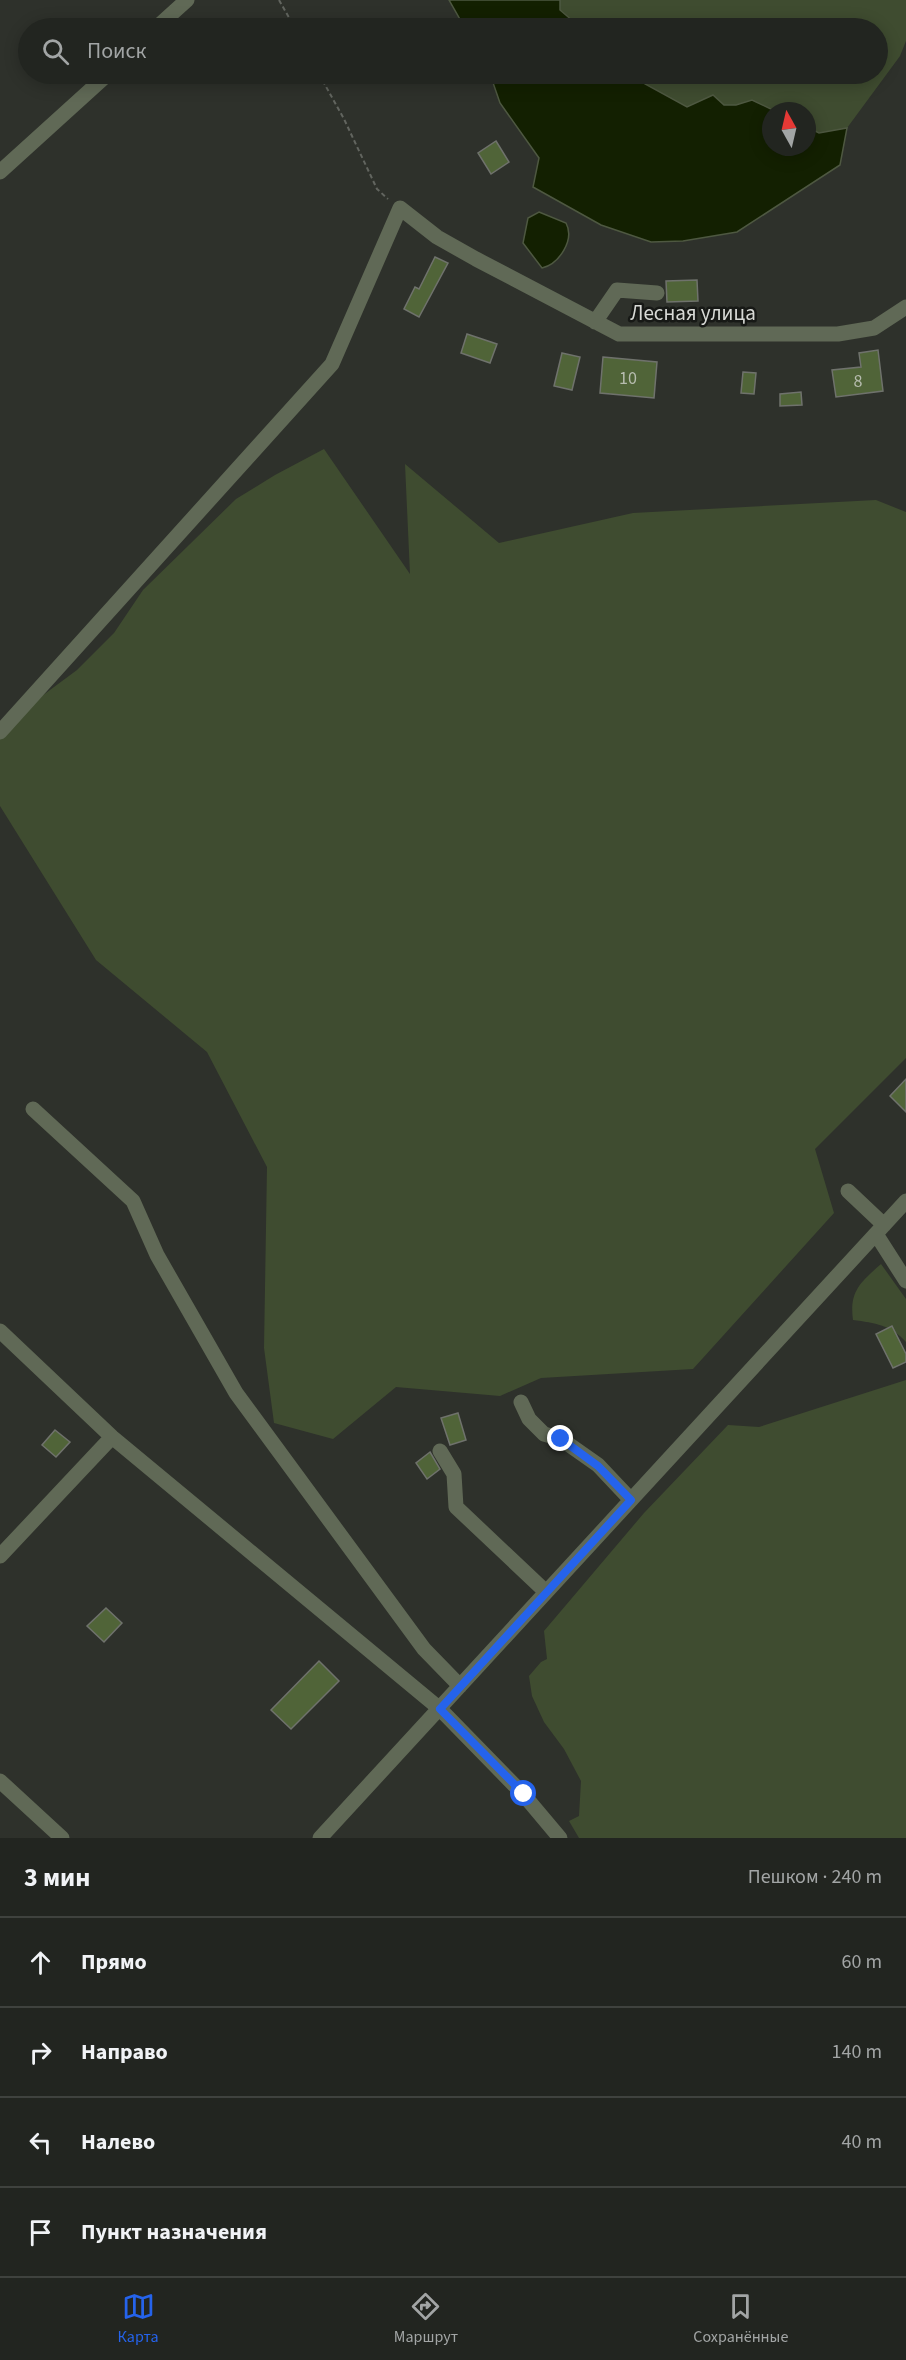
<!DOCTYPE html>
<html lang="ru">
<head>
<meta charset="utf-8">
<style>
  :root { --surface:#222520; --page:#2a2d29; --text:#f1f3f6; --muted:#a2a5a5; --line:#3f423e; --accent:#2563eb }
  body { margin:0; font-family:"Source Sans 3",sans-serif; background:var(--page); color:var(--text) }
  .compass { position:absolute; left:762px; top:102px; width:54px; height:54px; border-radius:50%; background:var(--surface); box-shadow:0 3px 15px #0003; rotate:352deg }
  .stop { position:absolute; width:18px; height:18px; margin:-14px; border:4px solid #2563eb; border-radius:50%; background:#fff }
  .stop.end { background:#2563eb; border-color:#fff; box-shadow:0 2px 6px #0008 }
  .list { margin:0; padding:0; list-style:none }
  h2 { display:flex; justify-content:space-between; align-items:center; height:78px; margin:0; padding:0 24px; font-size:26px }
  h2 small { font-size:20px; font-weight:400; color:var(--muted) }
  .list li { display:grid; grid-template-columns:39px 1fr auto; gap:18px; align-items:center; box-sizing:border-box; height:90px; padding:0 24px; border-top:2px solid var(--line) }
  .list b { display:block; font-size:22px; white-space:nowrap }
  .list em { font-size:20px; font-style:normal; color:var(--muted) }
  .icon { flex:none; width:33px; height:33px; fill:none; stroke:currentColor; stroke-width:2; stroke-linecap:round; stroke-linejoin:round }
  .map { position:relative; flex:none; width:906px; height:1838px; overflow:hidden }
  .search { position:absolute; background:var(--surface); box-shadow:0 3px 15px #0003; left:18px; right:18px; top:18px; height:66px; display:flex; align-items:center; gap:15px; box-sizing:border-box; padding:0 21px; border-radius:33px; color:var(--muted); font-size:22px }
  .sheet { height:438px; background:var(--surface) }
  nav { display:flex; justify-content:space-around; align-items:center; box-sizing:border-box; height:84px; border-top:2px solid var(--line); background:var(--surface); font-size:16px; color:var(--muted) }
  nav a { display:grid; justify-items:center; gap:3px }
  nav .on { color:var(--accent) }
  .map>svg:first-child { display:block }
  .green { fill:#3f4c30 }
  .water { fill:#132001; stroke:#4e5841; stroke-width:1.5 }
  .building { fill:#506438; stroke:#6f726c; stroke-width:1.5 }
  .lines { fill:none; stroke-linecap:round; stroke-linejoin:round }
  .path { stroke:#62655f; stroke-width:2; stroke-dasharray:4.5 3; stroke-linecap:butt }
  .minor { stroke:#606956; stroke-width:15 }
  .route { stroke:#2563eb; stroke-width:8 }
  .labels { text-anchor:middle; stroke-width:5; stroke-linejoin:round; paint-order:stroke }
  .number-label { font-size:18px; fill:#b6bcae }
  .street-label { font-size:21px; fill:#d8dad6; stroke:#171916 }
</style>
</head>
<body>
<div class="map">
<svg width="906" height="1838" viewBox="0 0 906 1838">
  <rect width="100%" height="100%" fill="#2e312b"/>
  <path class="green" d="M560,0H906V41L900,56L847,128L819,133L807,127V111H775L752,100L736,105H724L713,95L687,107L645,84L633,74H878V28H581L560,10Z
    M324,449L410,574L405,464L499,543L633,513L876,500L906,512V1058L815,1149L834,1213L693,1369L541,1378L500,1396L396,1387L333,1439L274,1423L264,1348L267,1167L207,1052L96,960L0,806V727L77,670L114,633L143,590L236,499L275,475Z
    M881,1264L906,1299V1342C891,1325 875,1323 853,1320C849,1291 861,1282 881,1264Z
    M906,1380V1838H579L569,1821L579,1816L581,1781L564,1749L544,1722L532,1696L529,1676L541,1662L547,1659L544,1631L644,1513L728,1425L759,1427Z"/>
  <path class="water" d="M449,0H560V10L581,28H465Z
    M490,74H633L645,84L687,107L713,95L724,105H736L752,100L775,111H771V147H807V127L819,133L847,128L840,165L737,232L683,241L651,242L601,225L533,187L539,158L500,103Z
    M539,212L566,223C575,240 559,264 542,268L523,243L528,218Z"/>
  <path class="building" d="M496,141L509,162L491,174L478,153Z
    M435,257L448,263L419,317L404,309L415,287L419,289Z
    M697,280L698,301L667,302L666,281Z
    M467,334L497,344L490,363L461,353Z
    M878,350L883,391L836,397L832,370L861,367L859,353Z
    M562,353L580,357L572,390L554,386Z
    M603,357L657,362L654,398L600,393Z
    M743,372L756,373L754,394L741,393Z
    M801,392L802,405L780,406V394Z
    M906,1079V1112L890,1096Z
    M892,1326L906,1354V1362L893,1368L876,1334Z
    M458,1413L466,1440L450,1445L441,1418Z
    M55,1430L70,1442L56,1457L42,1445Z
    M430,1452L440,1469L427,1479L416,1463Z
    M106,1608L122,1623L104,1642L87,1626Z
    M319,1661L339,1681L291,1729L271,1710Z"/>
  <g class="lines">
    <path class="path" d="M279,0L295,28
      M319,74L344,119L377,189L388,199"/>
    <path class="minor" d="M156,28L187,0
      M0,172L108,74
      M595,322L617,290L657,293
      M0,732L332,364L400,208L437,237L476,259L619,334H838L874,328L906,307
      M33,1109L133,1201L157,1255L236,1393L424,1649L460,1686
      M848,1191L884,1225
      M876,1234L906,1281
      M0,1331L112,1437L440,1709L523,1794L560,1838
      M521,1402L529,1419L544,1434L561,1439L598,1465L631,1500
      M440,1451L454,1474L456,1507L546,1592
      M0,1556L112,1437
      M0,1781L62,1838
      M320,1838L906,1201"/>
  </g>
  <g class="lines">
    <path class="route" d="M524,1794L440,1709L631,1500L598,1466L561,1439"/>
  </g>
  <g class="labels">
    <g class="number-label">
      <text x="628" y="384">10</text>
      <text x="858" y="387">8</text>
    </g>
    <g class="street-label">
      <text x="693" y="320">Лесная улица</text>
    </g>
  </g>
</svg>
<svg class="compass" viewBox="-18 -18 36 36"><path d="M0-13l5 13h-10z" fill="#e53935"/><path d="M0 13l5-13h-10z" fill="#a2a5a5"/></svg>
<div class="stop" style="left:524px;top:1794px"></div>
<div class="stop end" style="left:561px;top:1439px"></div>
<div class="search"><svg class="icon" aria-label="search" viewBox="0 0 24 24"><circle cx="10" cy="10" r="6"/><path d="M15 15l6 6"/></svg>Поиск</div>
</div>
<section class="sheet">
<h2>3 мин<small>Пешком · 240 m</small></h2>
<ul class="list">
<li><svg class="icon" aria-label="ahead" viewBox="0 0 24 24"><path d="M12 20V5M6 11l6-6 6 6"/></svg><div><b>Прямо</b></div><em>60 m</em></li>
<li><svg class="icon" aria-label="right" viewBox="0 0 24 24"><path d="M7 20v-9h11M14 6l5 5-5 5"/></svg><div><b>Направо</b></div><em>140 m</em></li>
<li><svg class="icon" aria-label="left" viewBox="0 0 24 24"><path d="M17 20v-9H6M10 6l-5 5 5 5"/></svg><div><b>Налево</b></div><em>40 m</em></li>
<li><svg class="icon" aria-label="arrive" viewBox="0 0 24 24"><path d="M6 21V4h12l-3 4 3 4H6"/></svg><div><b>Пункт назначения</b></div></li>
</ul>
</section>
<nav>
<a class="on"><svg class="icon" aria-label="map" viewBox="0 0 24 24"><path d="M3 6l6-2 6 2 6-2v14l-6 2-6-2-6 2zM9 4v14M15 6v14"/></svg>Карта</a>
<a><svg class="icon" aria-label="directions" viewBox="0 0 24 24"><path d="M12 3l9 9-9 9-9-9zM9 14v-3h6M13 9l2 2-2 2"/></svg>Маршрут</a>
<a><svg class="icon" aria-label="saved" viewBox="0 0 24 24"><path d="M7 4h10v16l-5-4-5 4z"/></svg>Сохранённые</a>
</nav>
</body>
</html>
